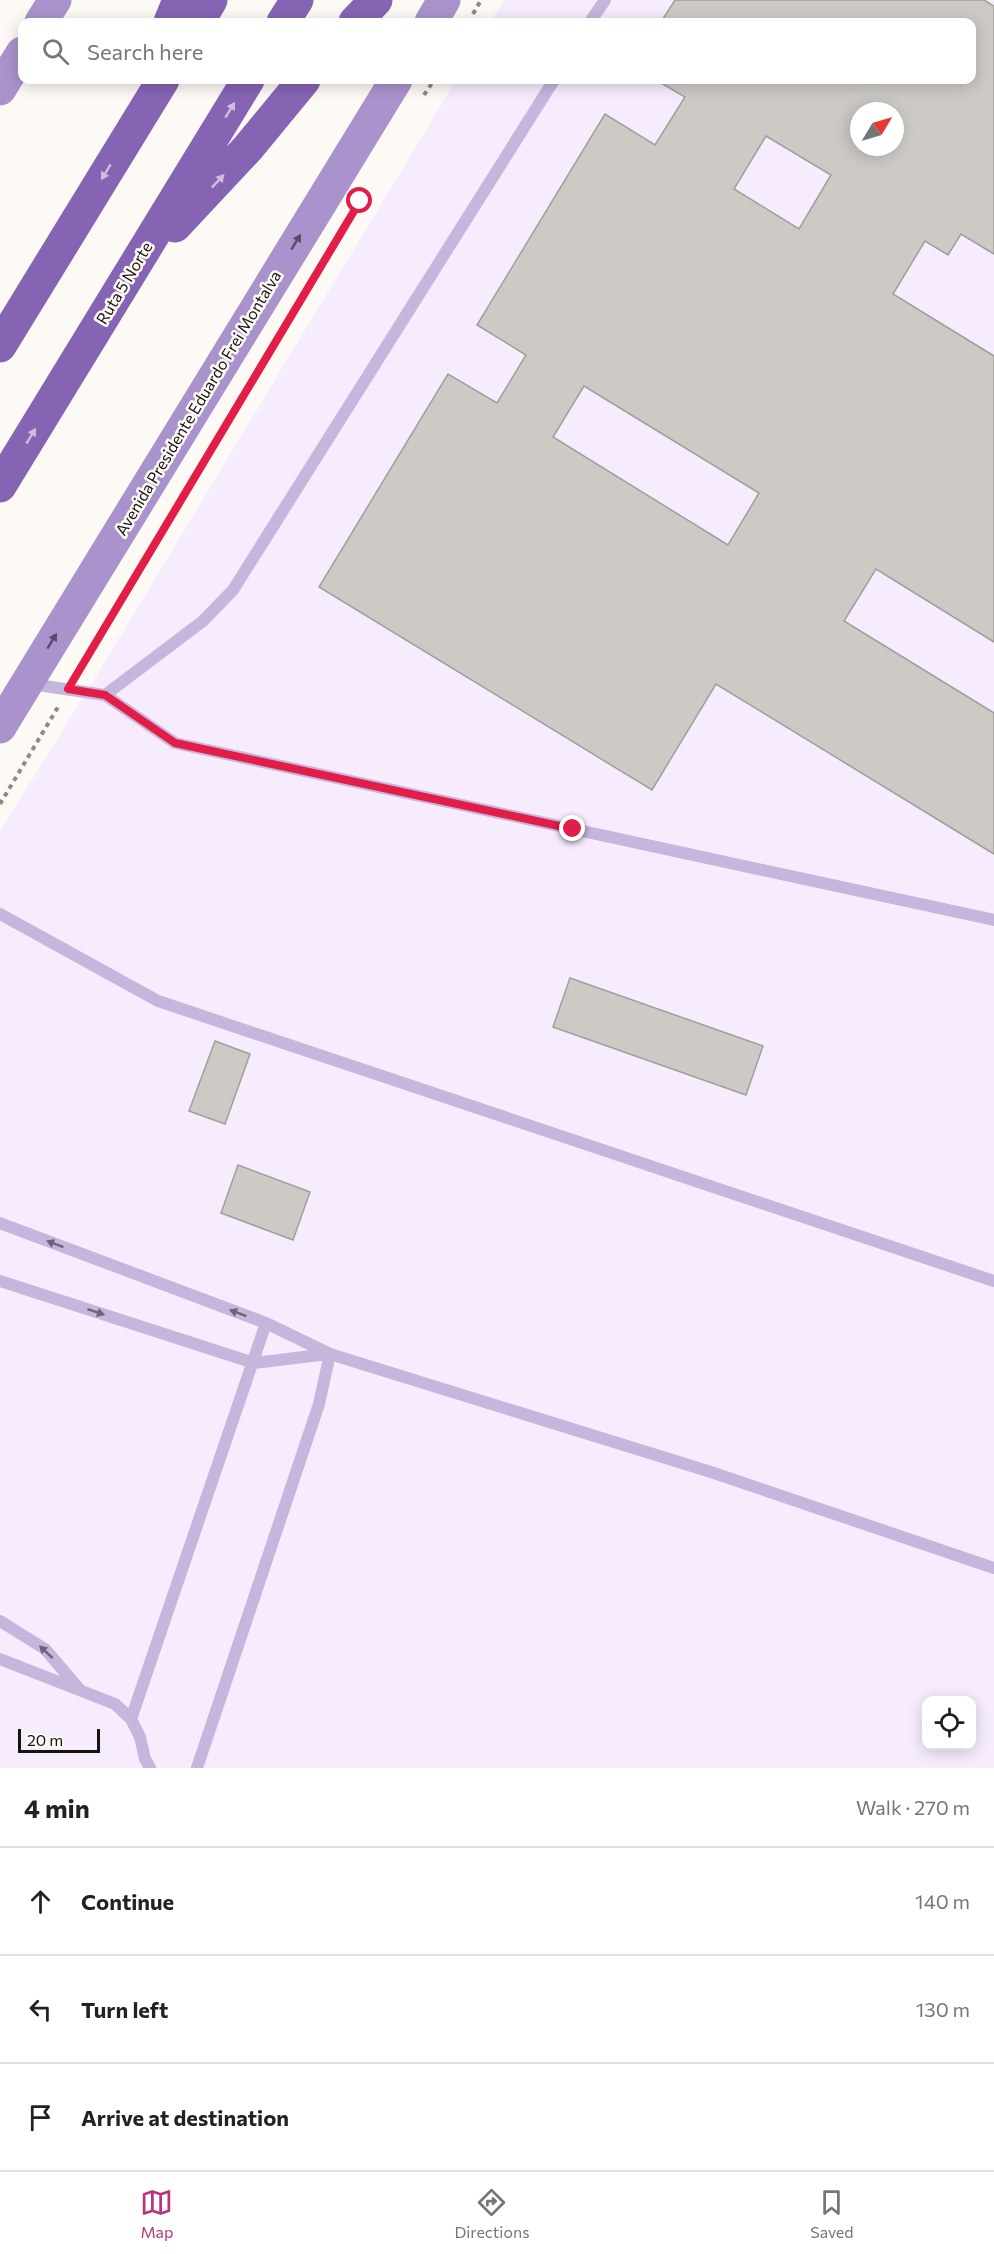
<!DOCTYPE html>
<html lang="en">
<head>
<meta charset="utf-8">
<style>
  :root { --surface:#fff; --page:#f2f2f2; --text:#222; --muted:#767676; --line:#e0e0e0; --accent:#b7357e }
  body { margin:0; font-family:Commissioner,sans-serif; background:var(--page); color:var(--text) }
  .controls { position:absolute; right:18px; bottom:18px; display:grid; overflow:hidden; border-radius:12px; box-shadow:0 3px 15px #0003 }
  .controls button { width:54px; height:54px; display:grid; place-items:center; padding:0; border:0; border-bottom:2px solid var(--line); background:var(--surface); color:var(--text); font:30px sans-serif }
  .compass { position:absolute; left:850px; top:102px; width:54px; height:54px; border-radius:50%; background:var(--surface); box-shadow:0 3px 15px #0003; rotate:52deg }
  .scale { position:absolute; left:18px; bottom:15px; width:82px; box-sizing:border-box; padding-left:6px; border:3px solid #151412; border-top:0; font-size:16px; line-height:21px; white-space:nowrap; color:#151412; -webkit-text-stroke:4px #fdfaf6; paint-order:stroke }
  .stop { position:absolute; width:18px; height:18px; margin:-14px; border:4px solid #e11d48; border-radius:50%; background:#fff }
  .stop.end { background:#e11d48; border-color:#fff; box-shadow:0 2px 6px #0008 }
  .list { margin:0; padding:0; list-style:none }
  h2 { display:flex; justify-content:space-between; align-items:center; height:78px; margin:0; padding:0 24px; font-size:26px }
  h2 small { font-size:20px; font-weight:400; color:var(--muted) }
  .list li { display:grid; grid-template-columns:39px 1fr auto; gap:18px; align-items:center; box-sizing:border-box; height:108px; padding:0 24px; border-top:2px solid var(--line) }
  .list b { display:block; font-size:22px; white-space:nowrap }
  .list em { font-size:20px; font-style:normal; color:var(--muted) }
  .icon { flex:none; width:33px; height:33px; fill:none; stroke:currentColor; stroke-width:2; stroke-linecap:round; stroke-linejoin:round }
  .map { position:relative; flex:none; width:994px; height:1768px; overflow:hidden }
  .search { position:absolute; background:var(--surface); box-shadow:0 3px 15px #0003; left:18px; right:18px; top:18px; height:66px; display:flex; align-items:center; gap:15px; box-sizing:border-box; padding:0 21px; border-radius:12px; color:var(--muted); font-size:22px }
  .sheet { height:402px; background:var(--surface) }
  nav { display:flex; justify-content:space-around; align-items:center; box-sizing:border-box; height:84px; border-top:2px solid var(--line); background:var(--surface); font-size:16px; color:var(--muted) }
  nav a { display:grid; justify-items:center; gap:3px }
  nav .on { color:var(--accent) }
  .map>svg:first-child { display:block }
  .industrial { fill:#f6ecfd; fill-rule:evenodd }
  .building { fill:#cdcac6; stroke:#a19e9b; stroke-width:1.5; fill-rule:evenodd }
  .lines { fill:none; stroke-linecap:round; stroke-linejoin:round }
  .path { stroke:#8c8a87; stroke-width:4; stroke-dasharray:4.5 4.5; stroke-linecap:butt }
  .lane { stroke:#c4b6dc; stroke-width:12 }
  .secondary { stroke:#aa93cc; stroke-width:33 }
  .highway { stroke:#8664b4; stroke-width:33 }
  .oneway { fill:#cdbedc }
  .oneway2 { fill:#584d66 }
  .oneway3 { fill:#6c6577 }
  .route { stroke:#e11d48; stroke-width:8 }
  .labels { text-anchor:middle; stroke-width:5; stroke-linejoin:round; paint-order:stroke }
  .street-label { font-size:16px; fill:#151412; stroke:#fdfaf6 }
</style>
</head>
<body>
<div class="map">
<svg width="994" height="1768" viewBox="0 0 994 1768">
  <rect width="100%" height="100%" fill="#fdfaf6"/>
  <path class="industrial" d="M504,0H994V1768H0V831L95,678L456,80H972V22H490ZM859,111H895V147H859ZM926,1700H972V1746H926Z"/>
  <path class="building" d="M675,0H984L994,6V254L961,234L948,255L925,241L893,294L994,356V642L876,569L844,621L994,713V854L716,684L652,790L319,587L448,374L497,403L526,355L477,325L605,114L655,145L685,97L656,80H972V22H661ZM859,111H895V147H859ZM766,136L831,175L799,229L734,189ZM584,386L759,493L728,545L553,437Z
    M570,978L763,1046L746,1095L553,1027Z
    M215,1041L250,1054L225,1124L189,1111Z
    M238,1165L310,1192L293,1240L221,1213Z"/>
  <g class="lines">
    <path class="path" d="M473,14L481,0
      M424,95L434,80
      M79,672L366,192
      M0,804L58,707"/>
    <path class="lane" d="M590,22L605,0
      M31,684L105,695L175,743L994,920
      M105,695L203,621L233,590L554,80
      M0,914L158,1001L994,1281
      M0,1223L266,1323L330,1354L711,1472L994,1568
      M0,1281L254,1363L328,1354
      M0,1621L45,1649L80,1690
      M0,1659L115,1704L131,1719L140,1737L145,1759L150,1768
      M131,1719L266,1323
      M197,1768L319,1404L330,1354"/>
    <path class="secondary" d="M41,22L55,0
      M431,22L444,0
      M0,89L22,53
      M0,727L396,80"/>
    <path class="highway" d="M170,22L179,0
      M198,22L211,0
      M283,22L297,0
      M355,22L376,0
      M175,226L248,148L304,80
      M0,346L163,80
      M0,486L248,80"/>
  </g>
  <defs><path id="oneway-solid" d="M-6-.8H1V-3.2L6.5 0L1 3.2V.8H-6Z" transform="scale(1.5)"/></defs>
  <g class="oneway">
    <use href="#oneway-solid" transform="translate(230 110) rotate(-59)"/>
    <use href="#oneway-solid" transform="translate(106 172) rotate(121)"/>
    <use href="#oneway-solid" transform="translate(218 181) rotate(-47)"/>
    <use href="#oneway-solid" transform="translate(31 436) rotate(-59)"/>
  </g>
  <g class="oneway2">
    <use href="#oneway-solid" transform="translate(296 242) rotate(-59)"/>
    <use href="#oneway-solid" transform="translate(52 641) rotate(-59)"/>
  </g>
  <g class="oneway3">
    <use href="#oneway-solid" transform="translate(55 1244) rotate(-159)"/>
    <use href="#oneway-solid" transform="translate(96 1312) rotate(18)"/>
    <use href="#oneway-solid" transform="translate(238 1313) rotate(-159)"/>
    <use href="#oneway-solid" transform="translate(46 1652) rotate(-137)"/>
  </g>
  <g class="lines">
    <path class="route" d="M360,201L68,689L105,695L175,743L573,829"/>
  </g>
  <g class="labels">
    <g class="street-label">
      <text transform="translate(124 283) rotate(-59)" y="6">Ruta 5 Norte</text>
      <text transform="translate(198 403) rotate(-59)" y="6">Avenida Presidente Eduardo Frei Montalva</text>
    </g>
  </g>
</svg>
<div class="controls">
<button><svg class="icon" aria-label="locate" viewBox="0 0 24 24"><circle cx="12" cy="12" r="6"/><path d="M12 2v4M12 18v4M2 12h4M18 12h4"/></svg></button>
</div>
<svg class="compass" viewBox="-18 -18 36 36"><path d="M0-13l5 13h-10z" fill="#e53935"/><path d="M0 13l5-13h-10z" fill="#767676"/></svg>
<div class="scale">20 m</div>
<div class="stop" style="left:360px;top:201px"></div>
<div class="stop end" style="left:573px;top:829px"></div>
<div class="search"><svg class="icon" aria-label="search" viewBox="0 0 24 24"><circle cx="10" cy="10" r="6"/><path d="M15 15l6 6"/></svg>Search here</div>
</div>
<section class="sheet">
<h2>4 min<small>Walk · 270 m</small></h2>
<ul class="list">
<li><svg class="icon" aria-label="ahead" viewBox="0 0 24 24"><path d="M12 20V5M6 11l6-6 6 6"/></svg><div><b>Continue</b></div><em>140 m</em></li>
<li><svg class="icon" aria-label="left" viewBox="0 0 24 24"><path d="M17 20v-9H6M10 6l-5 5 5 5"/></svg><div><b>Turn left</b></div><em>130 m</em></li>
<li><svg class="icon" aria-label="arrive" viewBox="0 0 24 24"><path d="M6 21V4h12l-3 4 3 4H6"/></svg><div><b>Arrive at destination</b></div></li>
</ul>
</section>
<nav>
<a class="on"><svg class="icon" aria-label="map" viewBox="0 0 24 24"><path d="M3 6l6-2 6 2 6-2v14l-6 2-6-2-6 2zM9 4v14M15 6v14"/></svg>Map</a>
<a><svg class="icon" aria-label="directions" viewBox="0 0 24 24"><path d="M12 3l9 9-9 9-9-9zM9 14v-3h6M13 9l2 2-2 2"/></svg>Directions</a>
<a><svg class="icon" aria-label="saved" viewBox="0 0 24 24"><path d="M7 4h10v16l-5-4-5 4z"/></svg>Saved</a>
</nav>
</body>
</html>
